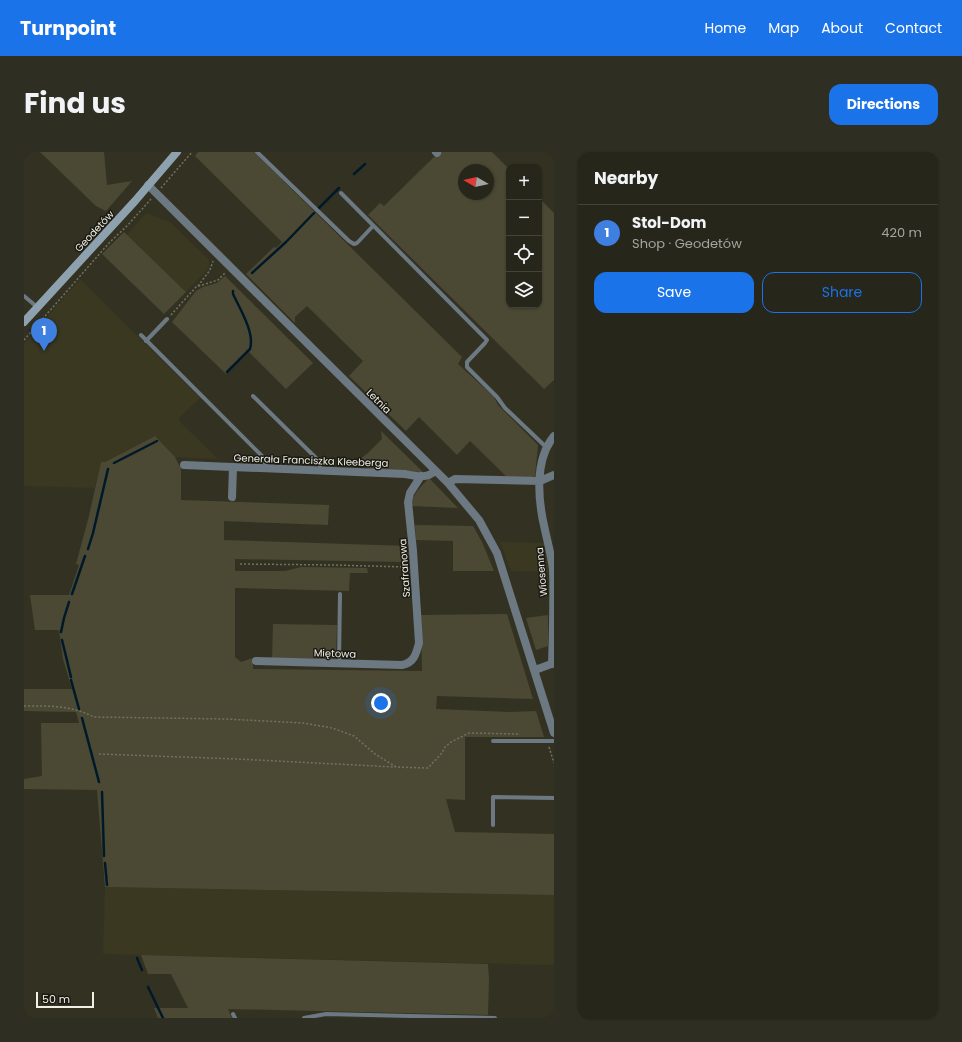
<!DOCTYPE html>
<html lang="en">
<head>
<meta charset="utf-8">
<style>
  :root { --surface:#26261a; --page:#2e2e23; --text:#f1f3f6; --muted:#a4a5a2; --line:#424339; --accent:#1a73e8 }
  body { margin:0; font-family:Poppins,sans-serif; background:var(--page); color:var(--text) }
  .controls { position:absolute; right:12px; top:12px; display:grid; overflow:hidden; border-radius:8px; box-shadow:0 1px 3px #0004 }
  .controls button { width:36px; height:36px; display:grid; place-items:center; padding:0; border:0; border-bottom:1px solid var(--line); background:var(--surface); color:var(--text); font:20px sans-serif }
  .compass { position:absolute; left:434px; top:12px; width:36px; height:36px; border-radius:50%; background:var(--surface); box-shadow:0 1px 3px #0004; rotate:279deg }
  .scale { position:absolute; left:12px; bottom:10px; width:58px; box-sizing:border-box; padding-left:4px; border:2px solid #f0efe5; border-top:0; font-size:11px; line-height:14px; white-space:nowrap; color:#f0efe5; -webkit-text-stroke:3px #1a1912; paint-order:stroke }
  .you { position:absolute; left:357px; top:551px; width:14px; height:14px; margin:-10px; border:3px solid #fff; border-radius:50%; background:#1a73e8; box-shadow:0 0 0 6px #1a73e833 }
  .badge { display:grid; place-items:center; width:26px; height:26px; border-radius:50%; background:var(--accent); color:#fff; font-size:13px; font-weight:700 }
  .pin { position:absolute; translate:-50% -33px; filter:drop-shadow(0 1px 2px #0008) }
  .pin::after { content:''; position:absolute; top:21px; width:14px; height:12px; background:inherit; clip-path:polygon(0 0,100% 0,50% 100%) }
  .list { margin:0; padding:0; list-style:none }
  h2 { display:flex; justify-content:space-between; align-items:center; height:52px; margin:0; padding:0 16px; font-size:17px }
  h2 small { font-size:13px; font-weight:400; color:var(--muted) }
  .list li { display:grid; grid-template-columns:26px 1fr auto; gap:12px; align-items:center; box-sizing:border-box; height:56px; padding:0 16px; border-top:1px solid var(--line) }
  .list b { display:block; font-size:15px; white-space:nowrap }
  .list p { margin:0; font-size:13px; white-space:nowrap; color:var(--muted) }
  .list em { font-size:13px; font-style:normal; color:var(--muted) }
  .actions { display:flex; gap:8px; padding:12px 16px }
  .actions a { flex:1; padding:9px 0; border:1px solid var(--accent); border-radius:12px; text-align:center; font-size:14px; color:var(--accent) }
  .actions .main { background:var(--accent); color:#fff }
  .icon { flex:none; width:22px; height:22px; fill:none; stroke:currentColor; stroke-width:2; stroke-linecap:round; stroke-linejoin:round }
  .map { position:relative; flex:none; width:530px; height:866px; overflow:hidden; border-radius:12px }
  header { display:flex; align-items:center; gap:24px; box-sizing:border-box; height:56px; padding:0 20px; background:var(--accent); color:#fff }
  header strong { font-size:19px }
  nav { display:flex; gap:22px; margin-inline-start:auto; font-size:14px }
  .intro { display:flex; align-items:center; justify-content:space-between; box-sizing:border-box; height:96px; padding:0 24px }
  h1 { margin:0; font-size:28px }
  .button { padding:10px 18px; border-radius:12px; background:var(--accent); color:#fff; font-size:14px; font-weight:700 }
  main { display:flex; gap:24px; padding:0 24px }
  aside { flex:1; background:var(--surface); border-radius:12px; box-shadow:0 1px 3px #0004 }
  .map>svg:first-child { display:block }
  .built { fill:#3a3821 }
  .green { fill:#4b4934; fill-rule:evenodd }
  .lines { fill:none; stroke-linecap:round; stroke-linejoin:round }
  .stream { stroke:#001929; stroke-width:2.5 }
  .path { stroke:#727163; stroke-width:1.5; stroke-dasharray:2 2; stroke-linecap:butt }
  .lane { stroke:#6c7982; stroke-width:4 }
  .street { stroke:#6c7982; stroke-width:8 }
  .secondary { stroke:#8da1af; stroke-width:8 }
  .labels { text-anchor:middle; stroke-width:3; stroke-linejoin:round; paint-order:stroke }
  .street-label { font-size:10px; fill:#f0efe5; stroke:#1a1912 }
</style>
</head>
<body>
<header>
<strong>Turnpoint</strong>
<nav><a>Home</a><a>Map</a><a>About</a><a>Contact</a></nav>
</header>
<div class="intro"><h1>Find us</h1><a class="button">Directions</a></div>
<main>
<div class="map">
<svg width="530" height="866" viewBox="0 0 530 866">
  <rect width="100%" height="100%" fill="#333222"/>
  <path class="built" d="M122,61L146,70L185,108V116L162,140L103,83Z
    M56,127L176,246L155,266L156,270L194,307L151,305L130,284L81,310H77L71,336L0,334V192Z
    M476,390L520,391L524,402L526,420L487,419Z
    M81,735L530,743V813L79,802Z"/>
  <path class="green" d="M16,0H80L83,33L108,29L82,59L72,54Z
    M174,0H230L438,205L434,212L470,245L474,253L514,293L511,324L505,326H484L446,289L433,303L395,265L382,279L325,224L339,209L283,154L271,165V171L222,122L250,95L252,96L258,90L171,4Z
    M415,0H468L485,17V153H515V46L530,61V228L520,237L344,63L356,51L360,54ZM440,18H464V42H440Z
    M100,80L162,140L140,162L78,102Z
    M201,124L289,211L262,237L225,200L202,222L148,170L172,139L179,135L193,131Z
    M357,279L399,320L345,318L335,308L344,301L358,287Z
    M131,284L151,305L157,317V348L305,353L304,373L200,369V388L384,394L385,406L379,410L211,407V419H261L277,415L343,416L344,421H326L325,439L211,436V505L217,510L229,506V517L398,519L397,463L483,462L509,547L413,544L412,557L486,560L512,559L520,585H441V648L422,647L431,680L530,682V743L81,735L73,638L0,637V627L18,624L17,571H55L52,560L0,559V537H48L39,507L35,478H11L6,443H45L55,413L52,412L65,364L77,310H81Z
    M405,326L434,356L387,354C388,342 397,335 405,326Z
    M391,373L449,374L458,390L470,419H429V389L392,388Z
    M524,463V494L512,498L502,466Z
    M249,472L313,473L312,507L248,506Z
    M117,803L464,812L465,827L464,863L204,857L208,866H134L130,856H164L147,822H124Z"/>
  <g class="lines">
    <path class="stream" d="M330,22L341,12
      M295,56L315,36
      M228,121L262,90L290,61
      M203,220L226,197C231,181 216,157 209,142V139
      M90,311L133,289
      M64,397L69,381L84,317
      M48,442L61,404
      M37,480L40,466L45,450
      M38,488L47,525
      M47,528L55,557
      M58,566L75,630
      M78,640L80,704
      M81,711L83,733
      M113,806L118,818
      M124,835L139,866"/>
    <path class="path" d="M525,0L530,5
      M137,36L168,0
      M174,134L186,118L189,109
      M147,163L172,135L194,128L201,121
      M0,188L86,90L104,73L127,47
      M216,412L309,413L382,415
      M0,554C26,554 46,553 70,565L202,567L279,571L308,576L330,584L351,602L372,615L404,616L418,601L421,595L427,590L445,581L496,582
      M525,595L530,611
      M75,602L213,607L371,615"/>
    <path class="lane" d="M233,0L325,89L330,92L333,91L349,74
      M317,41L463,188L461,191L443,210V215L473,245L481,256L522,295
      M0,144L13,155
      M117,183L238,304L243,316
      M122,189L143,167
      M229,244L293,307L296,312V319
      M315,511L316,442
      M469,589H530
      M469,673V645L530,646
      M209,862L211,866
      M280,866L302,862L471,866"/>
    <path class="street" d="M412,0L413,1
      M124,33L424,331L455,368L473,401L530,581
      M160,313L381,322C391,324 403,327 411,319
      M424,331L431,327L516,329L530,323
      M208,345L209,315
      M232,509L378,513C390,511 392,502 395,491L389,399L384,350L386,341L397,324
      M528,512C529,480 530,448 529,417C527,402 524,392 521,378C514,349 510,308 530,284
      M511,518L530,511"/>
    <path class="secondary" d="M0,170L111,49L153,0"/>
  </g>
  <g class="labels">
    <g class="street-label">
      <text transform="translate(70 79) rotate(-47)" y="4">Geodetów</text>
      <text transform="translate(355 249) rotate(45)" y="4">Letnia</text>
      <text transform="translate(287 308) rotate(2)" y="4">Generała Franciszka Kleeberga</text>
      <text transform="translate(380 416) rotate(-94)" y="4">Szafranowa</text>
      <text transform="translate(517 420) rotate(-95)" y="4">Wiosenna</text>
      <text transform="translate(311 501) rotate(2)" y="4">Miętowa</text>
    </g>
  </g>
</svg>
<div class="controls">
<button>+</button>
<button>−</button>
<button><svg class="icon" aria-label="locate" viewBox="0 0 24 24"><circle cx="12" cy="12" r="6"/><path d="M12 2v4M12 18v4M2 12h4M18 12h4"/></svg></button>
<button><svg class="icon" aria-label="layers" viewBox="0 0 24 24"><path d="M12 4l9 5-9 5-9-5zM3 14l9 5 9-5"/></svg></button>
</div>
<svg class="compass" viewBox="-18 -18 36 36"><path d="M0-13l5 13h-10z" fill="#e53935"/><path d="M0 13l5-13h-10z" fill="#a4a5a2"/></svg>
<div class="scale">50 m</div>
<div class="you"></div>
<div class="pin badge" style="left:20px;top:199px;background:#3f7fe0">1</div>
</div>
<aside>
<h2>Nearby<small></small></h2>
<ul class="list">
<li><span class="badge" style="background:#3f7fe0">1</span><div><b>Stol-Dom</b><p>Shop · Geodetów</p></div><em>420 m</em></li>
</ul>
<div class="actions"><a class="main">Save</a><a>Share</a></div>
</aside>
</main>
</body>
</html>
